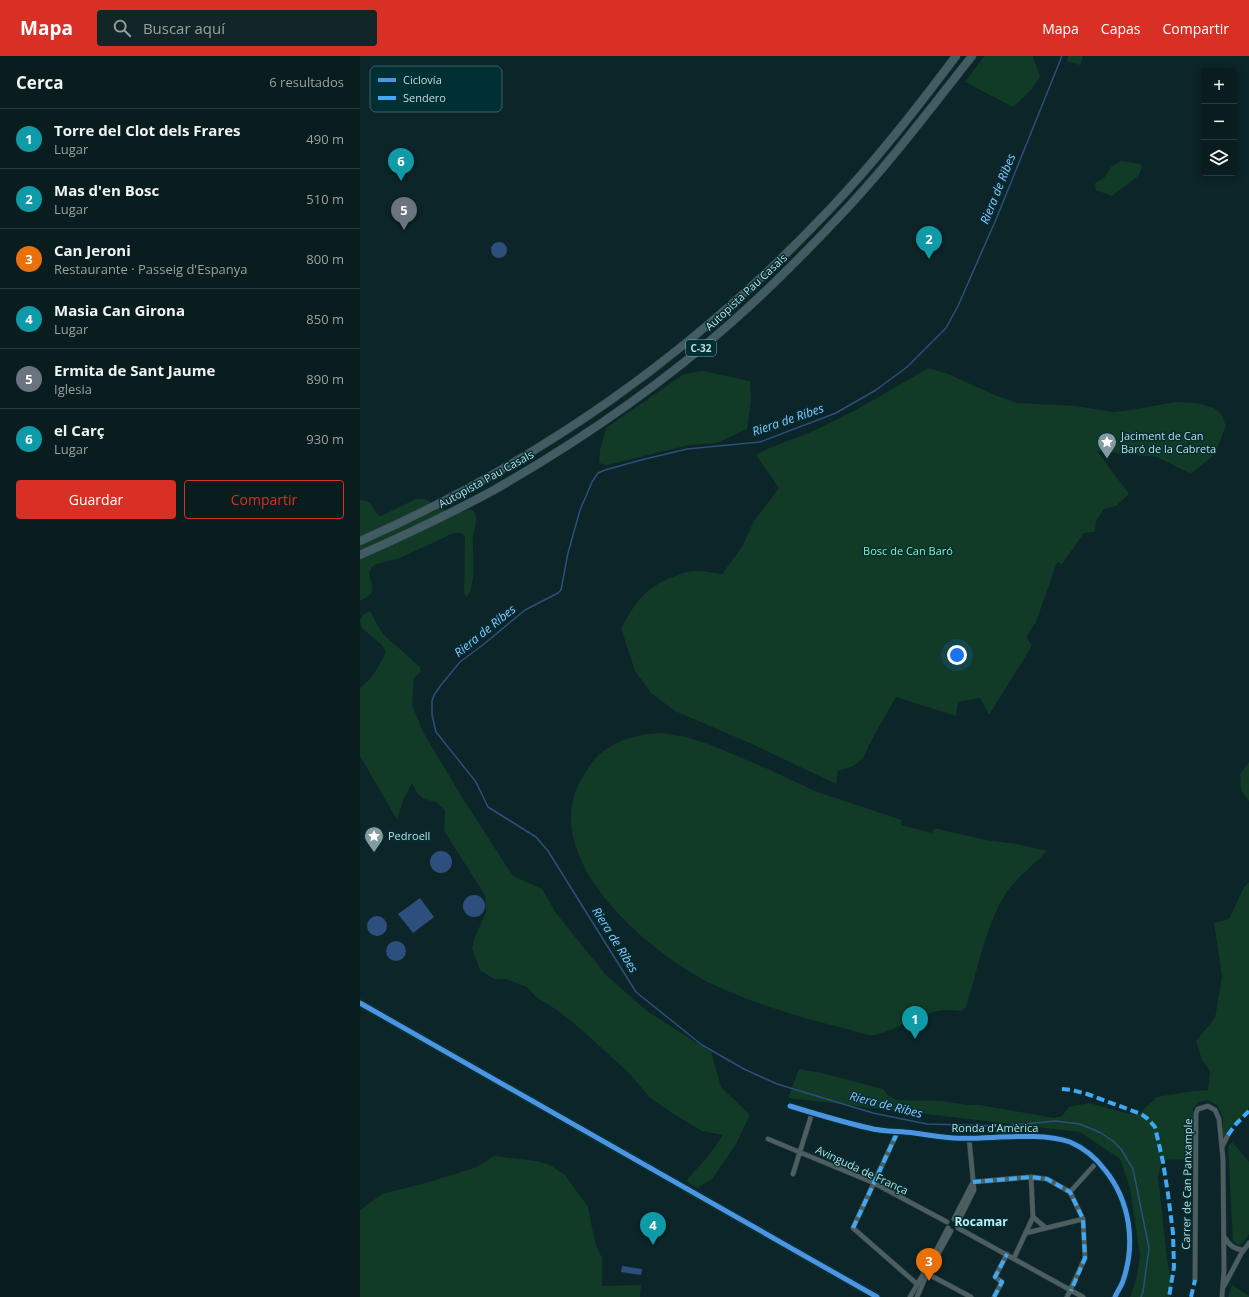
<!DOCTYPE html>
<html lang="es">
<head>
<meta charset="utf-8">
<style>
  :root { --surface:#091c1e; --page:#122527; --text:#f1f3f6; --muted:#99a1a4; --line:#293a3c; --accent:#d93025 }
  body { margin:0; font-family:"Open Sans",sans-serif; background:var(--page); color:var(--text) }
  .controls { position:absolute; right:12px; top:12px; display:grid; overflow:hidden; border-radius:4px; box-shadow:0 2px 10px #0003 }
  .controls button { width:36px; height:36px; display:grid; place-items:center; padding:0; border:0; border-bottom:1px solid var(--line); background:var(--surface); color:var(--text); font:20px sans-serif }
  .you { position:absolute; left:597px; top:599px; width:14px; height:14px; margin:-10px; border:3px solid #fff; border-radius:50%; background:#1a73e8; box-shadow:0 0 0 6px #1a73e833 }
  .badge { display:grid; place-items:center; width:26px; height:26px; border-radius:50%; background:var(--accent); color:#fff; font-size:13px; font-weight:700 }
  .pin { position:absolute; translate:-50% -33px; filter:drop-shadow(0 1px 2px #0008) }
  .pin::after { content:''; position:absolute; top:21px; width:14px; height:12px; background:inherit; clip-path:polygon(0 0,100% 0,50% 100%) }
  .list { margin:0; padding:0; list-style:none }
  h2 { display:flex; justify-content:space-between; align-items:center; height:52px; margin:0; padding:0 16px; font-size:17px }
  h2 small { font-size:13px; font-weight:400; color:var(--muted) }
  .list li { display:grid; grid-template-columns:26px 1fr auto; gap:12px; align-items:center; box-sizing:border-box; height:60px; padding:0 16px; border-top:1px solid var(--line) }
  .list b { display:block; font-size:15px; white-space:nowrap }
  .list p { margin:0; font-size:13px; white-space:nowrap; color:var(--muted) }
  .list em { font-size:13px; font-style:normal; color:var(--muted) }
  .actions { display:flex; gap:8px; padding:12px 16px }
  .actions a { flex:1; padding:9px 0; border:1px solid var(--accent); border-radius:4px; text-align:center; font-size:14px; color:var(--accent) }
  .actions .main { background:var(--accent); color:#fff }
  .icon { flex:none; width:22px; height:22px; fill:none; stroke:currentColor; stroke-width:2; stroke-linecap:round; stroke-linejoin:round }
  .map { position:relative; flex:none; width:889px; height:1241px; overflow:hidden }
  header { display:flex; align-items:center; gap:24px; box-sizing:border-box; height:56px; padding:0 20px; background:var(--accent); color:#fff }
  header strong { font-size:19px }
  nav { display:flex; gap:22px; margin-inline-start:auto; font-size:14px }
  .search { width:280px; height:36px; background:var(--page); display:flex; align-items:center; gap:10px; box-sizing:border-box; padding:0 14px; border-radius:4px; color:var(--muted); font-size:15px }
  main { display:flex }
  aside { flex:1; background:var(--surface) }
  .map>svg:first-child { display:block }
  .green { fill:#113b26 }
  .water { fill:#2c4f7d }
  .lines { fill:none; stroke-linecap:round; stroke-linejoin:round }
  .stream { stroke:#2c4f7d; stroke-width:1.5 }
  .street-casing { stroke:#2f4042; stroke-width:5.5 }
  .secondary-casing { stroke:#2f4042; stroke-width:8 }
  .highway-casing { stroke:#2f4042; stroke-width:9 }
  .street { stroke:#4d5e60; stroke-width:4.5 }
  .secondary { stroke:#4c6064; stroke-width:7 }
  .highway { stroke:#425c63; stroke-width:8 }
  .quiet { stroke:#3fa9f5; stroke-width:4; stroke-dasharray:8 4; stroke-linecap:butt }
  .cycleway-casing { stroke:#002f34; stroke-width:8 }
  .cycleway { stroke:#4d94e3; stroke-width:5 }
  .labels { text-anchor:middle; stroke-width:3; stroke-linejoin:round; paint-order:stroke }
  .shield { fill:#002f34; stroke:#8aa8ac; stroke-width:1 }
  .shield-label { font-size:10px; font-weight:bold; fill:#c5dcdf }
  .street-label { font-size:11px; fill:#c5dcdf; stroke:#002f34 }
  .poi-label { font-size:11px; fill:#c5dcdf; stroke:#002f34; text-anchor:start }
  .park-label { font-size:11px; fill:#8eefb3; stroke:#002f34 }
  .water-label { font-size:12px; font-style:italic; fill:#96c1ff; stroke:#002f34 }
  .neighbourhood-label { font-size:12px; font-weight:bold; fill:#beeef5; stroke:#002f34 }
  .key { fill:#002f34; stroke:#3b6367; stroke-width:1 }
  .key-label { font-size:11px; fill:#c5dcdf }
</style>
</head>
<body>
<header>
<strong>Mapa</strong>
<div class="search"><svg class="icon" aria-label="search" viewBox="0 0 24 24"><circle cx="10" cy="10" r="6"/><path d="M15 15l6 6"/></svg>Buscar aquí</div>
<nav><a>Mapa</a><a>Capas</a><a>Compartir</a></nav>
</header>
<main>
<aside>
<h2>Cerca<small>6 resultados</small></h2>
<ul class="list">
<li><span class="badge" style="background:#0f9aa8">1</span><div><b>Torre del Clot dels Frares</b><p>Lugar</p></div><em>490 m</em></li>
<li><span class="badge" style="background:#0f9aa8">2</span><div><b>Mas d'en Bosc</b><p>Lugar</p></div><em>510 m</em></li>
<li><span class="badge" style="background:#e8710a">3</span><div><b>Can Jeroni</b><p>Restaurante · Passeig d'Espanya</p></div><em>800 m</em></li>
<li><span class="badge" style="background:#0f9aa8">4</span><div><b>Masia Can Girona</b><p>Lugar</p></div><em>850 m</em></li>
<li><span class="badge" style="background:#6b7280">5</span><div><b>Ermita de Sant Jaume</b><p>Iglesia</p></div><em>890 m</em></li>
<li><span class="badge" style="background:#0f9aa8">6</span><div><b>el Carç</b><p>Lugar</p></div><em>930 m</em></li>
</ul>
<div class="actions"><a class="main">Guardar</a><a>Compartir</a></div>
</aside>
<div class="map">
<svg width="889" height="1241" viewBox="0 0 889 1241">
  <rect width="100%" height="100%" fill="#0c2528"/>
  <path class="green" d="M624,0H673L680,21L671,34L653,51L605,26Z
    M708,0H723L720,9L707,5Z
    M761,105L781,108L782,112L778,120L752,140L736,134L735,127L744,122L751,111Z
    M568,312L588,318L637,340L657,347L716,350L753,356L771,354L815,346L837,347L854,352L861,358L866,370L854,399L831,418L797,401L737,395L769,438L756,450L744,453L736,465L735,476L724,477L702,508L697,506L676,566L666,581L672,590L629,659L620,642L598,646L596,660L536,641L511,685L503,702L494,710L478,715L476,728L392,688L315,655L291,637L275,615L261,572C275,547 287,529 316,520C323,517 332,514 340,515C347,515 355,518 362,518L382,491L394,465L419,432L396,399C415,388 436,383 455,374C495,356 531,334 568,312Z
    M344,315L390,325L391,345L387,373L357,387L329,389L247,409L239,407L240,394L246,372L324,318Z
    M56,443H65L86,455L101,456L111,453C114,455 116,458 116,461C117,467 114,473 113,479C112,496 117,527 107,541L105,539L104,537L105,481L102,477H94L40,502L16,508L12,511L9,516C9,522 15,532 11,538C8,542 3,542 0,545V444C16,444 10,455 21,460Z
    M10,555C15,564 20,575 27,582C38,591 49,601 60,611L61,616L54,622L52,649L63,676L105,746L153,820L182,833L196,857L245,918L287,955L351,996L361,1031L390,1059L376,1088L352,1123L337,1132L326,1125L349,1099L363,1079L342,1075L315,1059L289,1041L270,1018L222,974L197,954L176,941L167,931L146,923H134L120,914L112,892L115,881L126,856L125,839L84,775L85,754L76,746L64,743L58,738L52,727L44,742L37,764L0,700V632C12,623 20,609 26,596L22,589L4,574L1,570L0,564L3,559Z
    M302,677L326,681L351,689L408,713L457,736L542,764L541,769L572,777L574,772L626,784L656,788L687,795C674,809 657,821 646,837C625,871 618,913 606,951L602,955C592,954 583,953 573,956C554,962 535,974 515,979C507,980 495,975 487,973C441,962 395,948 352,928C295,900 200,821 212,749C214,738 219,726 225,717C241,688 271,678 302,677Z
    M889,706V745L881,734L880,718Z
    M889,826V1051L884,1059L863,1081V1061L857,1049L847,1044L839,1046L833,1052L832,1103L802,1104L798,1120L807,1203L812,1231L810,1241H770L777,1221L780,1199L770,1132L760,1103L720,1076L428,1042L439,1013L462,1017L519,1032L523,1033L528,1039L536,1044L582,1045L609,1049H620L694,1062L702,1060L709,1051L729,1047L770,1058H779L797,1041L833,1035L848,1034L850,1015L842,1004L836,985L855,962L862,921L854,867L869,863L884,831Z
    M872,1086L889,1106V1178L882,1188L877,1189L873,1185L868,1091Z
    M134,1100L176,1105L190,1109L205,1119L228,1151L235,1187L242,1202V1230L281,1229L280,1241H0V1154L22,1138L69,1126L117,1111Z
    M872,1229L889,1240V1241H868Z"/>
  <path class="water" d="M131 194a8 8 0 1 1 16 0a8 8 0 1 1-16 0Z
    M70 806a11 11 0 1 1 22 0a11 11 0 1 1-22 0Z
    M103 850a11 11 0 1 1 22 0a11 11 0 1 1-22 0Z
    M60,842L74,861L53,877L38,858Z
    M7 870a10 10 0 1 1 20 0a10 10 0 1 1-20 0Z
    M26 895a10 10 0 1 1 20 0a10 10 0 1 1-20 0Z
    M262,1210L282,1213L281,1219L261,1216Z"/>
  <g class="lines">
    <path class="stream" d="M702,0L637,161L598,250L586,272L547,311L516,334L476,357L400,386L327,393L281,404L245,414L238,417L232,426L220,454L208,497L201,534L198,537L165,554L124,588L100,606L81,629L74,639L72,645V659L76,676L116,726L128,751L176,781L188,795L276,936L342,989L384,1013L417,1028L513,1057L567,1068L644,1070L695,1065L720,1068L741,1077L753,1085L761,1093L773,1113L789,1192L783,1236L781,1241"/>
    <defs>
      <path id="street" d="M430,1050C456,1058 482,1066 509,1072C523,1076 539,1075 554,1077C567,1079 580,1081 593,1082C627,1084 678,1075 710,1086C724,1092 736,1102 745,1114C770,1145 776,1187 763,1225C761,1231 757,1236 755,1241
        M538,1075L493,1172L557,1228
        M408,1083L514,1127L587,1166
        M862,1091L868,1079
        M433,1118L452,1057
        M671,1121L673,1161L686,1172
        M613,1126L671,1121L687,1123L710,1136L723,1163L725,1202L707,1241
        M710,1136L738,1105
        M594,1163L613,1126
        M598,1166L614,1134L609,1082
        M598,1172L723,1241
        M666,1177L723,1163
        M865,1182C870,1190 874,1193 884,1194
        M654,1202L673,1161
        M566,1217L611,1241
        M835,1224L836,1057L838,1053L848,1050L855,1054L859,1063L863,1103L864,1214L862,1241
        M864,1230L881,1198L889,1187
        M550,1241L569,1208L588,1172
        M557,1241L567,1218L591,1175
        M634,1241L642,1226L635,1221L647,1198"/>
      <path id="secondary" d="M0,947L517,1241"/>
      <path id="highway" d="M0,485C181,405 333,298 469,154C515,106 556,53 596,0
        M0,499C45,479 90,458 134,434C218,386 300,330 373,265C409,233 443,199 476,164C525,113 568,56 612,0"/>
    </defs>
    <use href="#street" class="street-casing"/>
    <use href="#secondary" class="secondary-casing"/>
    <use href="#highway" class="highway-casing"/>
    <use href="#street" class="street"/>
    <use href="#secondary" class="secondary"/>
    <use href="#highway" class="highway"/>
    <path class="quiet" d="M702,1033L712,1034L727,1038L781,1058L788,1063L795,1071L803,1106L808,1138L813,1177L814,1211L809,1241
      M868,1079L876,1068L889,1055
      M613,1126L671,1121L687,1123L710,1136L723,1163L725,1202L711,1235
      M493,1172L538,1075
      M634,1241L642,1226L635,1221L647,1198
      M831,1241L835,1224"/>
    <defs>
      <path id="cycleway" d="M0,947L517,1241
        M430,1050C456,1058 482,1066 509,1072C523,1076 539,1075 554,1077C567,1079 580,1081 593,1082C627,1084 678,1075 710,1086C724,1092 736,1102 745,1114C770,1145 776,1187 763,1225C761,1231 757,1236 755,1241"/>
    </defs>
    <use href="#cycleway" class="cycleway-casing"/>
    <use href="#cycleway" class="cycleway"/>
  </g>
  <defs>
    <symbol id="sight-pin" viewBox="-11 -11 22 30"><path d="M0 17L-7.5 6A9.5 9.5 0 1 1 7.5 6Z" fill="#849c9f" stroke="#002f34"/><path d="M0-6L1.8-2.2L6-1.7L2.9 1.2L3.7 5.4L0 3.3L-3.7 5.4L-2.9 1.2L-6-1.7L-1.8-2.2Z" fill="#fff"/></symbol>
  </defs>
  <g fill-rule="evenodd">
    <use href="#sight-pin" x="736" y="375" width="22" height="30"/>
    <use href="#sight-pin" x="3" y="769" width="22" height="30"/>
  </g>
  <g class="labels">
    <rect class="shield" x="326" y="284" width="30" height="16" rx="3"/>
    <g class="shield-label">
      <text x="341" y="296">C-32</text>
    </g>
    <g class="street-label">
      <text transform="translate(386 236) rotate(-43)" y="4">Autopista Pau Casals</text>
      <text transform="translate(126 423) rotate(-29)" y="4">Autopista Pau Casals</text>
      <text x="635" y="1076">Ronda d'Amèrica</text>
      <text transform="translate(502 1114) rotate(25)" y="4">Avinguda de França</text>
      <text transform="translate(827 1128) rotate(-89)" y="4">Carrer de Can Panxample</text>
    </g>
    <g class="poi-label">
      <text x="761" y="384">Jaciment de Can<tspan x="761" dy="13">Baró de la Cabreta</tspan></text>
      <text x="28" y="784">Pedroell</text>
    </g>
    <g class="park-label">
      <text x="548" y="499">Bosc de Can Baró</text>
    </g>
    <g class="water-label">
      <text transform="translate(638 133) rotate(-68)" y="4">Riera de Ribes</text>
      <text transform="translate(428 364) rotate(-19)" y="4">Riera de Ribes</text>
      <text transform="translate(125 575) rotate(-39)" y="4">Riera de Ribes</text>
      <text transform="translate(255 884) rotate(58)" y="4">Riera de Ribes</text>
      <text transform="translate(526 1049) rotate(14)" y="4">Riera de Ribes</text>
    </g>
    <g class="neighbourhood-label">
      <text x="621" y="1170">Rocamar</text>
    </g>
  </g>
  <rect x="10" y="10" width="132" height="46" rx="6" class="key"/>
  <rect x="18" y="22" width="18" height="4" fill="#4d94e3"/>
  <rect x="18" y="40" width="18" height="4" fill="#3fa9f5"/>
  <g class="key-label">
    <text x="43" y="28">Ciclovía</text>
    <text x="43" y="46">Sendero</text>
  </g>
</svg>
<div class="controls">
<button>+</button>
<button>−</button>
<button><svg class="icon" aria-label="layers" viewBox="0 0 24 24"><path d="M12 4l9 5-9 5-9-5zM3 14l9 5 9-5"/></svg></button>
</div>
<div class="you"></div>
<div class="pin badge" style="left:555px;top:983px;background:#0f9aa8">1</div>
<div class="pin badge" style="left:569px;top:203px;background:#0f9aa8">2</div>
<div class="pin badge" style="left:569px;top:1225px;background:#e8710a">3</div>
<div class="pin badge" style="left:293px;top:1189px;background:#0f9aa8">4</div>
<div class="pin badge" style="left:44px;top:174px;background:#6b7280">5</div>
<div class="pin badge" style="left:41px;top:125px;background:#0f9aa8">6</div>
</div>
</main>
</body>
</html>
